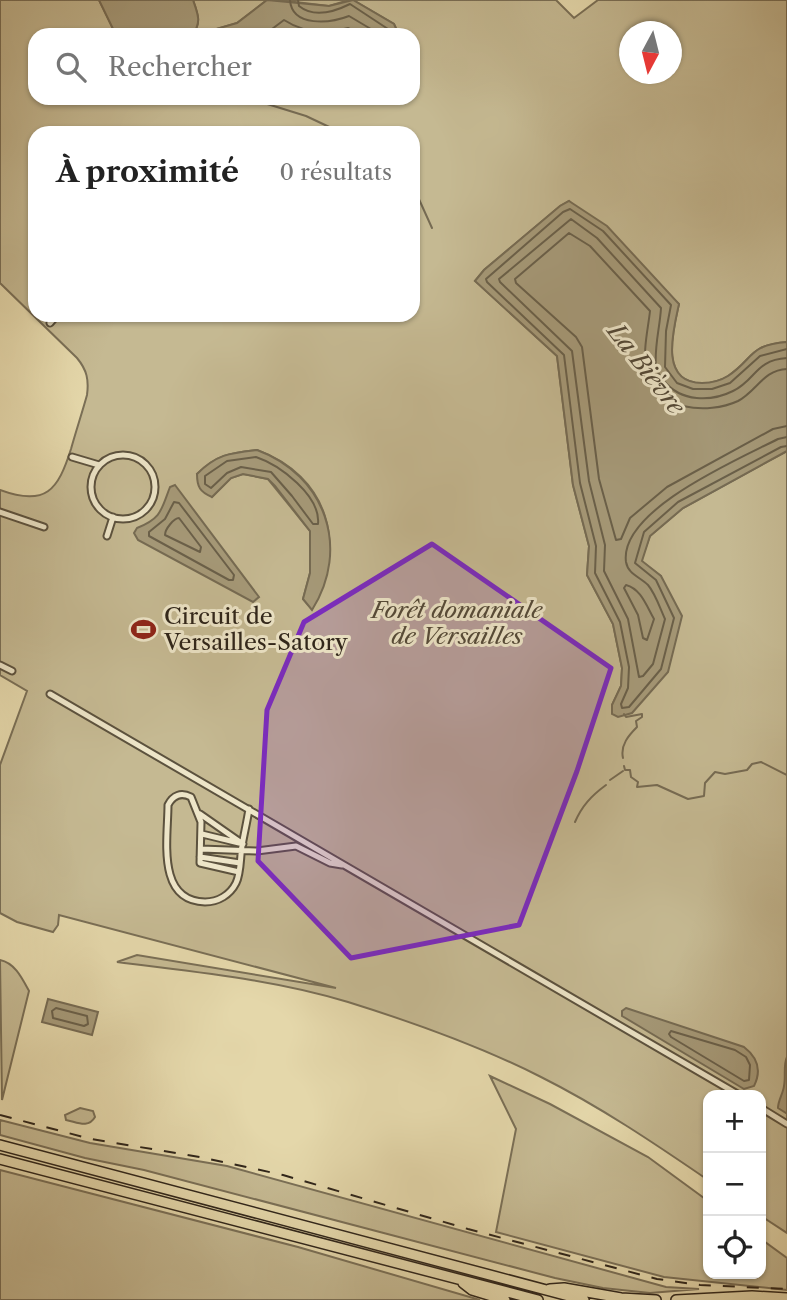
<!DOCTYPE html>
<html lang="fr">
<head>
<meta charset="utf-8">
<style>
  :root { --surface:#fff; --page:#f2f2f2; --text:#222; --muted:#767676; --line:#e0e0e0 }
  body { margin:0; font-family:"Libre Caslon Text",serif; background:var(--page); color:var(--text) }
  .controls { position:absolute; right:21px; bottom:21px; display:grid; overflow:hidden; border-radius:14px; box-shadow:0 2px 5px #0004 }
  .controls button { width:63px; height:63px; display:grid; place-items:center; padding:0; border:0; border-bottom:2px solid var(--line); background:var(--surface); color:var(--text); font:35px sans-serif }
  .compass { position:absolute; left:619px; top:21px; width:63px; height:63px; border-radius:50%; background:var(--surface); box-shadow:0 2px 5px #0004; rotate:187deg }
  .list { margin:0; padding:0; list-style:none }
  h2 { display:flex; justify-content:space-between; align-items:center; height:91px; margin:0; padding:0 28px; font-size:30px }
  h2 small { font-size:23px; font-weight:400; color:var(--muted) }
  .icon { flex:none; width:38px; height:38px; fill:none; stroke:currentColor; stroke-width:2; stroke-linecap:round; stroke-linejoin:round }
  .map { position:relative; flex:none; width:787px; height:1300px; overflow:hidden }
  .search { position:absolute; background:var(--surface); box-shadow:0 2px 5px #0004; left:28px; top:28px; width:392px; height:77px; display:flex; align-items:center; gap:18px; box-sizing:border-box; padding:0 24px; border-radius:21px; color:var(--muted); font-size:26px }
  .panel { position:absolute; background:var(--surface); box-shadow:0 2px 5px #0004; left:28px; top:126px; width:392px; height:196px; border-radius:21px }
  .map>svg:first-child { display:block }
  .green { fill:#c5b992; stroke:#7a6f56; stroke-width:2; fill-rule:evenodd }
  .water { fill:#a69a79; stroke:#766b53; stroke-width:2 }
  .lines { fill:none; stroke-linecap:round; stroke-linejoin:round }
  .shore { stroke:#6a604a; stroke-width:2 }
  .stream { stroke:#766b53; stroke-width:2 }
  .minor-casing { stroke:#5c523e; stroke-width:9 }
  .trunk-casing { stroke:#2f251a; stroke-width:12 }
  .minor { stroke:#ede5c8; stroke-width:5 }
  .trunk { stroke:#e4d7aa; stroke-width:9 }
  .rail { stroke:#2f251a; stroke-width:2; stroke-dasharray:12 12; stroke-linecap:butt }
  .marked { fill:#7b2cbf; fill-opacity:0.2; stroke:#7b2cbf; stroke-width:5; stroke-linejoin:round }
  .labels { text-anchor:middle; stroke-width:6; stroke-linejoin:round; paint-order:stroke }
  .park-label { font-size:23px; font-style:italic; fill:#544a38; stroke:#ede5c8 }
  .poi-label { font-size:23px; fill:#2f251a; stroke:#ede5c8; text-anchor:start }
  .water-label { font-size:24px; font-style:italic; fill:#534836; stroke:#ede5c8 }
</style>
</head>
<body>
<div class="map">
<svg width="787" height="1300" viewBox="0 0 787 1300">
  <rect width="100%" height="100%" fill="#e4d7aa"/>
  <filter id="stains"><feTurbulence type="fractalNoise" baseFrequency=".00286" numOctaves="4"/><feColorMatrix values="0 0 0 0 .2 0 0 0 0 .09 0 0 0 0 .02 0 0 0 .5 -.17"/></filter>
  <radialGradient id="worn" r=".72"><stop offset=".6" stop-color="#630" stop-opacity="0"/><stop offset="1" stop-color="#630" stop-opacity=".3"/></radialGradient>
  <path class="green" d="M0,0H99L116,35H35V98H413V35H399L394,24L353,0H556L574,18L598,0H787V342C748,345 754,359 728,376C720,381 710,383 702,383C659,383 673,331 679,304L569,201L560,206L484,270L475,281L557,356L573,485L589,546L587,575L613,624L622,668L621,686L612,705V714L661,576L641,561L650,536L683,508L787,451V1233L761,1216V1095H708V1180C654,1143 599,1106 541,1077C484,1048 409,1021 348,1002C273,979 194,972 117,962L137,955L336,988L59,915L58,925L53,932L17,922L0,913V765L27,691L0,675V490C46,507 58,490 71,449C76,431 82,413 87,395C89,380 87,370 77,358L0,283ZM630,32H672V74H630ZM35,133H413V315H35ZM257,450C328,476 348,545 312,609L303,599L310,573V531L268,479L243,474L231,478L212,497L197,474C217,454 231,453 257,450Z
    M193,0H267L237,23L216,29L212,35H192C202,23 198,14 193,0Z
    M278,0H349L329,6Z
    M0,960C15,963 22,978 29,991L2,1100Z
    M490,1076L550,1104L648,1157L708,1201V1274H761V1239L787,1258V1290L664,1277L496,1232L516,1129Z
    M80,1108L93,1111L95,1117C88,1129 77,1122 66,1120L65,1115Z
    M0,1120L90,1143L227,1166L666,1287L699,1289L650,1293L603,1288L555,1278L144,1170L85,1158L0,1135Z
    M0,1170L298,1247L480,1300H0Z"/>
  <path class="water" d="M99,0H193C198,14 202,23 192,35H116Z
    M267,0L329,6L353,0L394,24L399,35H212L216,29L237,23Z
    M569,201L607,226L679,304C673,331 659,383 702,383C710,383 720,381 728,376C754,359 748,345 787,342V451L683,508L650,536L642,561L661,576L682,616L668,672L632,713L618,717L612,714V705L621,686L622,668L613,624L587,575L589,546L573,485L557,356L475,281L484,270L560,206Z
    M257,450C325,475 351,548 312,610L303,599L310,573V531L275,486L268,479L243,474L231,478L212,497C200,492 197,487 197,474C217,454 230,453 257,450Z
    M175,485L259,597L253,602L138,540L134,533L137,528C162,518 161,510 170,487Z
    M48,999L98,1012L92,1035L42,1022Z
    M626,1008L744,1047C757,1057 762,1070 754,1086L744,1089L622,1016V1011Z
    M787,1057V1113H786L778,1108C778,1100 783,1094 784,1086C786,1076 783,1065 787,1057Z"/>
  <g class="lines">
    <path class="shore" d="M290,0C292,28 331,23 349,16L381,35
      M298,0L299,6C315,19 336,11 350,4L388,29L391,35
      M264,35L284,20C304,33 326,34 348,28L361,35
      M787,349L760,356L730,383L712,389H693L677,383L665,367L666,331L671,305L603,231L570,209L563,212L486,279L487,282L564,355L580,483L596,546L595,573L620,622L629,667L628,688L621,704L622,708L629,707L661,669L674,618L656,580L635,563L644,532L678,502L781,447L787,446
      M787,358C755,360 756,380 733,391C711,402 681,402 664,381C661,377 657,373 656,367C654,347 660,327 661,308L597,238L571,219L499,279L500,282L572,351L589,481L605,545L604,571L628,619L639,677L643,676L653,664L665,619C660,608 655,593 648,585C640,577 628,574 626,562C619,510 739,459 778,439L787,437
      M787,369C763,370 757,391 738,401C708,415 655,411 647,371C642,352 648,330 650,311L590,246L569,233L515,279L516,283L576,337L582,347L599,479L616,540L621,539L630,518L667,487L773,429L787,426
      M256,457C280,465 321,496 318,524H313L292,496L271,472L241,467L227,473L211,488L205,484V476L227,461Z
      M174,502L179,503L234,575L233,580H229L149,536V532L165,519Z
      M179,518L201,547L200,552L165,535C165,529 174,518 179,518Z
      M626,585C641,589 646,605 654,619L647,640L643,638L638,615L624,588Z
      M56,1008L87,1016L88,1024L84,1026L53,1018L52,1011Z
      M671,1031L735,1050L746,1057L750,1065L749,1080L744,1081L671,1037L669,1034Z"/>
    <path class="stream" d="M248,98L306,116L342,133
      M413,186L432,228
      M623,758C620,745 629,735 637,727L636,721L642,717V714L626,717L624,714
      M624,766L625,770H630L631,777L638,782L637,787L657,785L688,799L704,796L705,783L715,772L725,774L747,770L752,764L761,762L787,775
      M610,780L623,771
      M575,822C582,806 591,796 606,785"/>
    <defs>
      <path id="minor" d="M50,323L57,315
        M91 487a32 32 0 1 1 64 0a32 32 0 1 1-64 0Z
        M72,457L99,465
        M0,512L44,527
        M107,536L113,517
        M0,665L12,671
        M50,694L739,1095
        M200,814L243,844
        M202,834L239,843
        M201,849L257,851L296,846L330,863L342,865
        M200,857L240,863
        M239,872L200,863L201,822L191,797C181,792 173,795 168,805C168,838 156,901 205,902C218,902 230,895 236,883C241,873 240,858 242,846C244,834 247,822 249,809
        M761,1108L787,1124"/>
      <path id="trunk" d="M0,1145L584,1300
        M0,1159L538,1300
        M463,1283L472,1290L505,1300
        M550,1289L564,1288L621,1298L656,1300
        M676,1300L752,1296L787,1298"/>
    </defs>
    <use href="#minor" class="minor-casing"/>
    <use href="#trunk" class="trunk-casing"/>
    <use href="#minor" class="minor"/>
    <use href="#trunk" class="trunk"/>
    <path class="rail" d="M0,1115L91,1139L200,1157L283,1175L468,1229L657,1279L700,1285L787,1289"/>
  </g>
  <path class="marked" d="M432,544L611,668L577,771L519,925L351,958L258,861L267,710L304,622Z"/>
  <defs>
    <symbol id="stadium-bare" viewBox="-9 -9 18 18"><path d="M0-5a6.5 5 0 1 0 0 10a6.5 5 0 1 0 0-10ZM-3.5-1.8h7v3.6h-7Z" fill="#8f2418" stroke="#ede5c8" stroke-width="2.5" paint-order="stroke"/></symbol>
  </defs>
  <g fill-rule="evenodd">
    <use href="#stadium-bare" x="126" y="612" width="35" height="35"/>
  </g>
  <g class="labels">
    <g class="park-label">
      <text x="457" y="618">Forêt domaniale<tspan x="457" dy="26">de Versailles</tspan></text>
    </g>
    <g class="poi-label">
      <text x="164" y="624">Circuit de<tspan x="164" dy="26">Versailles-Satory</tspan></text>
    </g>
    <g class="water-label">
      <text transform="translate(646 369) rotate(52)" y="8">La Bièvre</text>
    </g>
  </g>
  <rect width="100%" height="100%" filter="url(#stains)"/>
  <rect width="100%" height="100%" fill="url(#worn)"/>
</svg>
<div class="controls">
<button>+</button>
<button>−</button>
<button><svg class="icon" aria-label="locate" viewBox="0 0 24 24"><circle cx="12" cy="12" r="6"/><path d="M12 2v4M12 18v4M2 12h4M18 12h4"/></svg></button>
</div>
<svg class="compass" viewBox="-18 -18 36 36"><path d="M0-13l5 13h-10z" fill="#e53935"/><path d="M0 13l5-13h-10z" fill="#767676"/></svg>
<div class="search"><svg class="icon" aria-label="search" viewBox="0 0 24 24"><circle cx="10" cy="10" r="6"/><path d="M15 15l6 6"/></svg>Rechercher</div>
<section class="panel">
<h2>À proximité<small>0 résultats</small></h2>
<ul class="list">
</ul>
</section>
</div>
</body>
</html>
